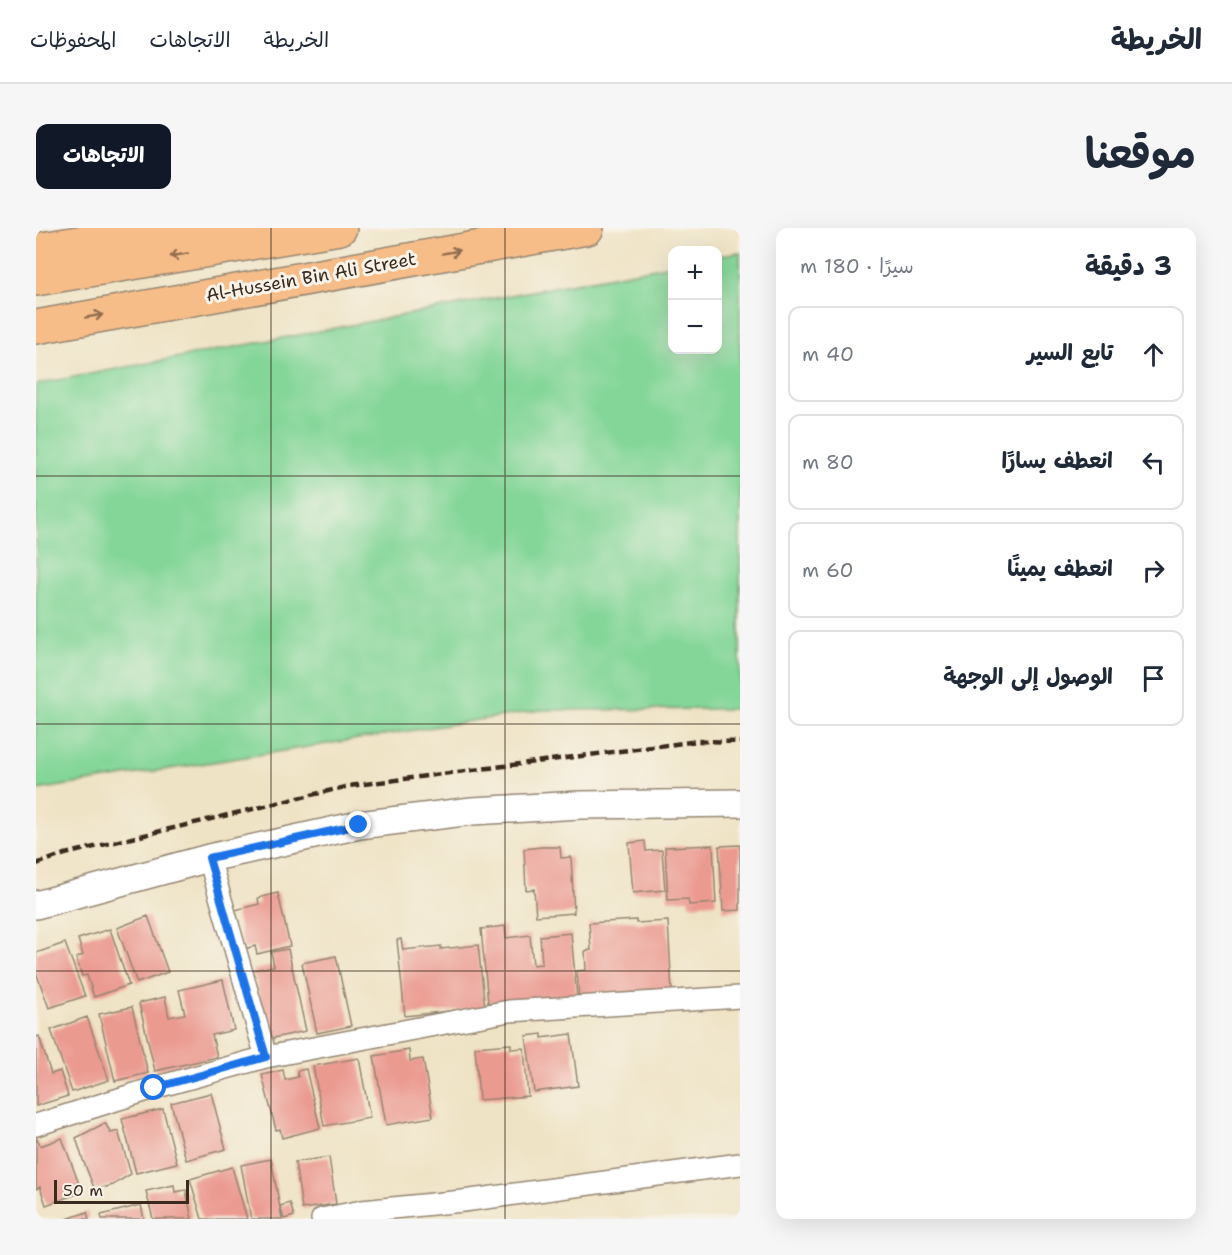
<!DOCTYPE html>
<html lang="ar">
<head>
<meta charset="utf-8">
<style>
  :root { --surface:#fff; --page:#f6f6f7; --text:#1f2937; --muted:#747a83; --line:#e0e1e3; --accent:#111827 }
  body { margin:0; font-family:"Shantell Sans","Playpen Sans Arabic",sans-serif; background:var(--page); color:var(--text); direction:rtl }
  .controls { position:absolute; right:18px; top:18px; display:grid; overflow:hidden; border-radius:12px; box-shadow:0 6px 24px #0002 }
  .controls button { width:54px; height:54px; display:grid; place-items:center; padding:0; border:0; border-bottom:2px solid var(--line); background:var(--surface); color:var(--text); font:30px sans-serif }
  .scale { position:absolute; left:18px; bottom:15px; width:135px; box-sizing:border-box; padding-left:6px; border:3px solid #3b2a1e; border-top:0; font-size:16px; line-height:21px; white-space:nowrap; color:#3b2a1e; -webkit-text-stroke:4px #f7f3e8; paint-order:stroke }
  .stop { position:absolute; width:18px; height:18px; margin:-14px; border:4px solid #1a73e8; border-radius:50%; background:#fff }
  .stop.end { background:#1a73e8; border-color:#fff; box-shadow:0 2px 6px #0008 }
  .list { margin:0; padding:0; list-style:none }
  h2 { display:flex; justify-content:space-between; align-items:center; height:78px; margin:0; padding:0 24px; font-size:26px }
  h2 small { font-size:20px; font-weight:400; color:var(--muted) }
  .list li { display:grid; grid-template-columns:39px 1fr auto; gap:18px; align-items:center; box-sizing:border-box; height:96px; margin:0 12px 12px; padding:0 12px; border:2px solid var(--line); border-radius:12px }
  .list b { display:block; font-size:22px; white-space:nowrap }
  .list em { font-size:20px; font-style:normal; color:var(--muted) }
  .icon { flex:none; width:33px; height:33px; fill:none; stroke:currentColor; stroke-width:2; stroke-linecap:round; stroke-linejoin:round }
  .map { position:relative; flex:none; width:704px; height:991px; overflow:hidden; direction:ltr; border-radius:12px }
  header { display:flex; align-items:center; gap:36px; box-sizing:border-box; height:84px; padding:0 30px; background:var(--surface); border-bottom:2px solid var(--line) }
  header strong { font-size:28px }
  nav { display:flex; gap:33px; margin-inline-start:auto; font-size:21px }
  .intro { display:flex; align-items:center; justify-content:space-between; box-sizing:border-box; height:144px; padding:0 36px }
  h1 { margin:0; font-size:42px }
  .button { padding:15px 27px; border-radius:12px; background:var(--accent); color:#fff; font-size:21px; font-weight:700 }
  main { display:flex; gap:36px; padding:0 36px }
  aside { flex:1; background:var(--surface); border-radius:12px; box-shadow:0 6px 24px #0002 }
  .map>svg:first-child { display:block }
  .green { fill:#83d698; stroke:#5f805b; stroke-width:1.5 }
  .building { fill:#eb9a90 }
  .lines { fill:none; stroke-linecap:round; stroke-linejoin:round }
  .minor-casing { stroke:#958672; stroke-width:24 }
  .tertiary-casing { stroke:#958672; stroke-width:30 }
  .trunk-casing { stroke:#958672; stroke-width:36 }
  .minor { stroke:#fff; stroke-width:21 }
  .tertiary { stroke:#fff; stroke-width:27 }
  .trunk { stroke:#f7bd88; stroke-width:33 }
  .rail { stroke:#3b2a1e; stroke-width:4.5; stroke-dasharray:9 4.5; stroke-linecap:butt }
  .oneway { stroke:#906c4e }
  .route { stroke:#1a73e8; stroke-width:8 }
  .grid { fill:none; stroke:#3b2a1e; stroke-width:1.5; stroke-opacity:0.55 }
  .labels { text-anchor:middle; stroke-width:6; stroke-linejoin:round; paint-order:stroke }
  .street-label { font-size:18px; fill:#3b2a1e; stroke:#f7f3e8 }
</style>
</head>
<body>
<header>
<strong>الخريطة</strong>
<nav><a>الخريطة</a><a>الاتجاهات</a><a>المحفوظات</a></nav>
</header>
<div class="intro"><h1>موقعنا</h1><a class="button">الاتجاهات</a></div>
<main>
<aside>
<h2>3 دقيقة<small>سيرًا · 180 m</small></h2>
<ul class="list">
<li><svg class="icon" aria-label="ahead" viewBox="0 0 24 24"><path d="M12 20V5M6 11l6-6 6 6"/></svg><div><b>تابع السير</b></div><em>40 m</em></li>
<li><svg class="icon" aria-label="left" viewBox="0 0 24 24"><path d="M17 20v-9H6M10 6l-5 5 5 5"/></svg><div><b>انعطف يسارًا</b></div><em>80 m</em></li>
<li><svg class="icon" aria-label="right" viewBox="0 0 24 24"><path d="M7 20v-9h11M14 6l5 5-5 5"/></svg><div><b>انعطف يمينًا</b></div><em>60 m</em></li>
<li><svg class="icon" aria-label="arrive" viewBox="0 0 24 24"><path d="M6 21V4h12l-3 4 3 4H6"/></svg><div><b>الوصول إلى الوجهة</b></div></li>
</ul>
</aside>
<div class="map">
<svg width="704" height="991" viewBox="0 0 704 991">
  <rect width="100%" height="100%" fill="#f7f3e8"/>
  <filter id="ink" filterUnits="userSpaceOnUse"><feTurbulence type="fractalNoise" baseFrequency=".0167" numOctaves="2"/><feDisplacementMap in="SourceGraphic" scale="12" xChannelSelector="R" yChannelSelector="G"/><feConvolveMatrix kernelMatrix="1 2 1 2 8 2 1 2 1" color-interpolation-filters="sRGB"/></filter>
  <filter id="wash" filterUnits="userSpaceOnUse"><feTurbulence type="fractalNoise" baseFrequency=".008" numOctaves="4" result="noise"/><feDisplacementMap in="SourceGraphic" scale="24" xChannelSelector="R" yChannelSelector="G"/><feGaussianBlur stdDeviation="1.35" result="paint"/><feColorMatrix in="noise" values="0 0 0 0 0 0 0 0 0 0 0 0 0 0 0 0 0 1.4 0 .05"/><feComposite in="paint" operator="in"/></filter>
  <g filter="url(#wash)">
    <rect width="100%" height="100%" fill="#efe3c5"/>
    <path class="green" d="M704,24V481L505,482L0,562V156L636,37V122H682V28Z"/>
    <g id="blocks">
      <path class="building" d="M609,613L610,623L626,622L629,662L597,665L593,615Z
        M677,617L680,675L653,677L652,671L632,672L629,619Z
        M704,617V682L687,683L683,618Z
        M505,619H524L525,630L535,629L538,685L500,688L498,661L490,662L488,621Z
        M242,665L254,718L221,726L219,718L208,721L199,682L223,676L222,670Z
        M112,688L132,744L101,755L81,700Z
        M600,692V695L632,693L636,765L543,771L541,743L550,742L549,723L555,722L553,695Z
        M469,698L470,710L494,707L497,737L506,736L504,708L535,705L541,770L452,775L445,701Z
        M74,701L93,757L58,769L51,747L46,748L40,730L47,727L42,711Z
        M365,711L367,722L405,718V721L442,717L449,779L369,788L361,712Z
        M29,715L49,768L13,780L0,744V725Z
        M252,721L270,803L233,811L217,742L238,738L235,724Z
        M300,728L315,798L281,805L266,735Z
        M187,752L198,802L176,807L181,829L119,843L103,775L129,769L133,789L149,786L143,762Z
        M96,779L112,845L79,853L63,786Z
        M51,789L73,852L36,864L15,802Z
        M506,806V810L535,806L542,858L498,864L490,808Z
        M3,808L15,846L24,843L32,868L0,878V809Z
        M475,816V821L488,820L492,868L443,872L439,819Z
        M373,822L374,833L387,831L397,889L350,897L338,828Z
        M323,830L334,890L288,898L277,838Z
        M270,841L284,900L246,910L244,901L240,902L226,847L247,842L249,852L262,849L261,843Z
        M175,865L190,921L150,932L135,875Z
        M127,881L141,935L100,945L86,891Z
        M69,895L75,905L82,903L95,946L77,957L59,962L47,932L40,910Z
        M0,909L4,918L26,910L46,964L10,977L4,959L0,961Z
        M293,929L300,976L266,981L259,934Z
        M235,931L246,991H215L205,937Z
        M196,939L211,991H166L154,951Z
        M138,957L139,964L150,962L156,991H117L110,963Z
        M254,975L258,988L248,991L244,978Z
        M105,977L108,991H66L65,987Z
        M51,984L53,991H31Z"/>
    </g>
  </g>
  <g filter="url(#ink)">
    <use href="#blocks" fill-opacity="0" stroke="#958672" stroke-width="1.5"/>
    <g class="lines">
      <defs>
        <path id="minor" d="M173,630L230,829
          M0,897L118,860L230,829L473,783L704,769
          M286,991L326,983L427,973L704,936"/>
        <path id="tertiary" d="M0,677L173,630L323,597L436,583L544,577L704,575"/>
        <path id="trunk" d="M0,22L60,12L126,3L189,5
          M0,51L304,0
          M0,99L551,0"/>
      </defs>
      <use href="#minor" class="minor-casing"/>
      <use href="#tertiary" class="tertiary-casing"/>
      <use href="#trunk" class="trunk-casing"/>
      <use href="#minor" class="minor"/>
      <use href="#tertiary" class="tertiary"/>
      <use href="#trunk" class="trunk"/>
      <path class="rail" d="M0,636L29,626L313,558L662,513L704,514"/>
    </g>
    <defs><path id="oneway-shaft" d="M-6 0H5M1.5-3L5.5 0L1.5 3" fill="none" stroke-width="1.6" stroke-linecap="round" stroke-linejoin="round" transform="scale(1.5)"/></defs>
    <g class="oneway">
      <use href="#oneway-shaft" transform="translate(415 24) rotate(-10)"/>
      <use href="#oneway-shaft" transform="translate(143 27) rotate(170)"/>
      <use href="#oneway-shaft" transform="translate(58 88) rotate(-10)"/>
    </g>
  </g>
  <g class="lines" filter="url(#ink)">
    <path class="route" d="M118,860L230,829L173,630L323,597"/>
  </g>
  <path class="grid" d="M235,0V991M469,0V991M0,248H704M0,496H704M0,743H704"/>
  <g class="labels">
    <g class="street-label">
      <text transform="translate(275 49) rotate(-10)" y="6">Al-Hussein Bin Ali Street</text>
    </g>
  </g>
</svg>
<div class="controls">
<button>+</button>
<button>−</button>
</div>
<div class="scale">50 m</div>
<div class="stop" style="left:118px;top:860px"></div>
<div class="stop end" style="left:323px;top:597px"></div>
</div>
</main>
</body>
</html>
